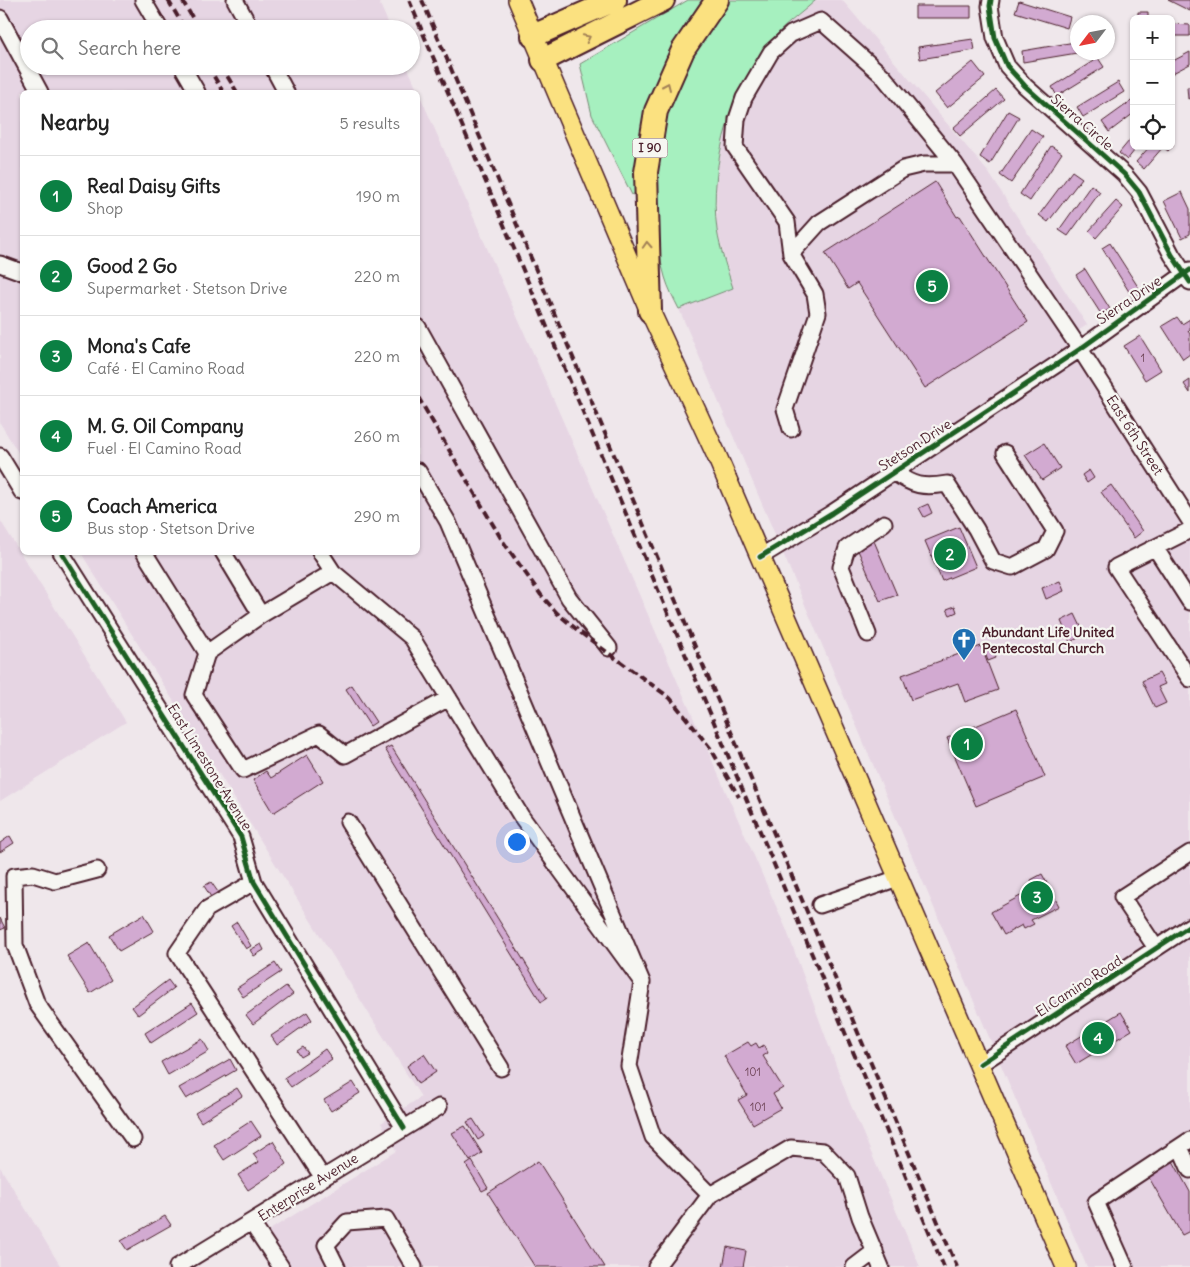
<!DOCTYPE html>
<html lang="en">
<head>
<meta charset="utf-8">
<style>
  :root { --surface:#fff; --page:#f2f2f2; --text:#222; --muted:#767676; --line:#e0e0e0; --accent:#0b8043 }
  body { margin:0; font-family:Delius,sans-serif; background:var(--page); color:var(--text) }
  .controls { position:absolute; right:15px; top:15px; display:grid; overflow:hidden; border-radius:8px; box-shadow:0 1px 4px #0004 }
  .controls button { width:45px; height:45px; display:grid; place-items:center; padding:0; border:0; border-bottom:1px solid var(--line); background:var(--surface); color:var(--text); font:25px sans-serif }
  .compass { position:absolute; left:1070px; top:15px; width:45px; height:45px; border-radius:50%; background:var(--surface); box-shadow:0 1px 4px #0004; rotate:238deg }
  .you { position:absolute; left:516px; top:841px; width:18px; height:18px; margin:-12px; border:4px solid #fff; border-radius:50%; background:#1a73e8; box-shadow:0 0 0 8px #1a73e833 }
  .badge { display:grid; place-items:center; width:32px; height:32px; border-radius:50%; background:var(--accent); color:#fff; font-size:16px; font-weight:700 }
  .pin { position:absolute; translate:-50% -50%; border:2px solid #fff; box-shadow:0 1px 5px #0006 }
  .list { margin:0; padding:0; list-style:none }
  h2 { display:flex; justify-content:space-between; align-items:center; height:65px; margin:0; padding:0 20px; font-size:21px }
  h2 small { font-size:16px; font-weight:400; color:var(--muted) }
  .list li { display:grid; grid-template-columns:32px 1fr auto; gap:15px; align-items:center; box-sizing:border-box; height:80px; padding:0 20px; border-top:1px solid var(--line) }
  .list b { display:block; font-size:19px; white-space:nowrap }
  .list p { margin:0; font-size:16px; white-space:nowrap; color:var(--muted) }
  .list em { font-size:16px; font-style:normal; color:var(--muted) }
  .icon { flex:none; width:28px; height:28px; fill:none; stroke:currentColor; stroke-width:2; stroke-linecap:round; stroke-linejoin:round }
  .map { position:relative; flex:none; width:1190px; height:1267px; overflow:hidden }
  .search { position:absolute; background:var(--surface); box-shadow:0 1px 4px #0004; left:20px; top:20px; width:400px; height:55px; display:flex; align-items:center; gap:12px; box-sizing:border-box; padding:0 18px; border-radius:28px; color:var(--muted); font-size:19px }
  .panel { position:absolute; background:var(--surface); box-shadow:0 1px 4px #0004; left:20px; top:90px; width:400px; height:465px; border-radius:8px }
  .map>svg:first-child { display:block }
  .built { fill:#e6d5e3 }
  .green { fill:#a6f0bf; stroke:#788875 }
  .building { fill:#d2aad1; stroke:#4a1f2b }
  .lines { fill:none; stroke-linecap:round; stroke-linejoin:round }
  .minor-casing { stroke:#4a1f2b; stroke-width:19 }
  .major-casing { stroke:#4a1f2b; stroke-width:22 }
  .highway-casing { stroke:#4a1f2b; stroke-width:26 }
  .minor { stroke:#f6f6f2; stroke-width:15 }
  .major { stroke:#fbe180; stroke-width:19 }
  .highway { stroke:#fbe180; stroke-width:22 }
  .rail { stroke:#4a1f2b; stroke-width:4; stroke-dasharray:8 4; stroke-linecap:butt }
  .cycleway-casing { stroke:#f6f6f2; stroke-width:8 }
  .cycleway { stroke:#1b5e20; stroke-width:5 }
  .oneway { stroke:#a28056 }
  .labels { text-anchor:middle; stroke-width:4.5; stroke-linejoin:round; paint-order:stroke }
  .number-label { font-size:11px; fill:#6c4254 }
  .shield { fill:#f6f6f2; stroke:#7e6067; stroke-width:1 }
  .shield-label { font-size:12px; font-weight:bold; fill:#4a1f2b }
  .street-label { font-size:14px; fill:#4a1f2b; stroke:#f6f6f2 }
  .poi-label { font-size:14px; font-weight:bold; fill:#4a1f2b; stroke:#f6f6f2; text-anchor:start }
</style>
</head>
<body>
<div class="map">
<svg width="1190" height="1267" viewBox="0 0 1190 1267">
  <rect width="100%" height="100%" fill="#efe7eb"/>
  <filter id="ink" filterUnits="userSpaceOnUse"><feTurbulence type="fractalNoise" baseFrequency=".02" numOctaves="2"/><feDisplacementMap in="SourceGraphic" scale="10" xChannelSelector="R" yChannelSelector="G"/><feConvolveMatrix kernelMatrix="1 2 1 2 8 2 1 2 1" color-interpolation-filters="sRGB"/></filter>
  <g filter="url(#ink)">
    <path class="built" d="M0,0H378L391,29H29V66H407L787,931L849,1101L920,1267H290L268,1231L396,1151L381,1123L421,1097L81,553L418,552V92H22V459L0,423Z
      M816,0H842L989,173L1087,325L1064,340L1190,539V1267H1087L679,309L733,288L717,230L716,175L726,127L737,95L753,66L778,33Z
      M0,520L126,722L0,801Z
      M0,1167L61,1267H0Z"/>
    <path class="green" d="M688,0H706L637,192L632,195L592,115L580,64Z
      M726,0H816C804,11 790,21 779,32C733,80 708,164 717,230C720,249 727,269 733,288L679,309C674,299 668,288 665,277C644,206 655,120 689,54C699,35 714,17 726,0Z"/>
    <path class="building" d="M1168,0H1190V11Z
      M1019,1L1070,17L1067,28L1015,12Z
      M915,6H971V18H915Z
      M1138,12H1148V19H1138Z
      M1171,24L1190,25V36H1171Z
      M973,39L975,50L920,59L918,47Z
      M1075,42L1077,53L1023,62L1022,51Z
      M1190,52V64L1171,74V62Z
      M1098,58L1104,67L1057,96L1052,87Z
      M973,62L985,77L947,108L935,93Z
      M1118,82L1124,92L1083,117L1077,107Z
      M1187,87H1190V98L1188,99Z
      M996,90L1004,99L960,136L953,128Z
      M1134,99V113L1109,132L1102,122Z
      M1008,111L1019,117L990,164L980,157Z
      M1031,129L1043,137L1011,183L1000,175Z
      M1134,135V146H1138L1127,160L1119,153Z
      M1171,143L1174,145L1168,151L1163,147L1144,169L1136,162L1150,146H1171Z
      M1051,146L1062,153L1030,201L1020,194Z
      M1072,171L1082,178L1048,222L1039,215Z
      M935,182L957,217L960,216L1028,322L925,388L857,283L848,289L825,253Z
      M1091,185L1100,192L1068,236L1059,230Z
      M1182,192L1190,209V234L1182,238L1164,201Z
      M1116,201L1123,207L1096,238L1089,231Z
      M1110,243L1142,293L1133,298L1102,248Z
      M1085,269L1110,309L1101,314L1076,275Z
      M1177,317L1182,324L1190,319V329L1188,331L1190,334V354L1183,359L1162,326Z
      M1140,336L1161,370L1145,380L1124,346Z
      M1190,380V393L1184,384Z
      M1044,443L1060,468L1042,480L1025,455Z
      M1089,470L1094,478L1087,483L1082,475Z
      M1111,485L1143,531L1134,538L1101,492Z
      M928,504L932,513L924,517L919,508Z
      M959,527L976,567L942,581L925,541Z
      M874,541L897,595L880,601L857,548Z
      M1060,581L1064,591L1046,599L1042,588Z
      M955,606L957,612L950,615L947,609Z
      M1075,614L1085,635L1070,642L1061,621Z
      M991,645L996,658L988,661L983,648Z
      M981,646L998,690L965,702L958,683L911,700L902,675Z
      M1159,673L1165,684L1158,687L1166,703L1155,708L1142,681Z
      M352,685L376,722L370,726L346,689Z
      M1016,709L1045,777L976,806L947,738Z
      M391,746L547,998L541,1002L385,749Z
      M307,755L323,781L273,813L253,780L266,771L271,778Z
      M10,836L14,843L0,852V843Z
      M1042,874L1059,906L1031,920L1034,924L1024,929L1022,925L1004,935L991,912L1035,888L1031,880Z
      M211,882L218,892L211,897L204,886Z
      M144,914L154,931L119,951L109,935Z
      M0,918L5,928L0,930Z
      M237,922L251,946L246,949L231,926Z
      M89,943L111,980L90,993L67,956Z
      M261,944L264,950L254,956L250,950Z
      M275,963L281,972L243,997L237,988Z
      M168,980L174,988L138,1015L132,1007Z
      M286,986L293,994L253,1024L246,1015Z
      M192,1003L198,1012L151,1043L145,1033Z
      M307,1012L312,1020L277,1045L271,1036Z
      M1121,1012L1132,1030L1076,1064L1065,1046Z
      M202,1039L209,1051L168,1075L161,1062Z
      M748,1042L751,1046L756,1043L759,1048L764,1045L768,1053L763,1056L783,1088L773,1094L781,1108L753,1124L738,1100L747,1095L724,1056Z
      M303,1047L308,1053L301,1057L297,1051Z
      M325,1049L332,1059L291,1087L284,1078Z
      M424,1054L436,1072L418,1084L407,1066Z
      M230,1059L236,1070L186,1099L179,1088Z
      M353,1082L360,1093L331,1111L324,1100Z
      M237,1088L242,1096L201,1122L195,1113Z
      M473,1119L484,1136L478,1140L467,1122Z
      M251,1121L261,1136L224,1160L214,1145Z
      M465,1126L482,1153L470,1161L452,1133Z
      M273,1141L287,1164L248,1190L238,1175L259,1162L253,1154Z
      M472,1161L488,1188L482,1191L466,1165Z
      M538,1161L605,1267H535L488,1193Z
      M1173,1161L1190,1192V1231L1182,1235L1148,1176Z
      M165,1216L171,1225L127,1250L121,1241Z
      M727,1247L746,1251L743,1267H723Z"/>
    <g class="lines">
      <defs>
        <path id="minor" d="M143,0L160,29
          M235,0L251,29
          M991,0L990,6L995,38L1007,66L1025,86L1124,174L1139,192L1172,255L1190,282
          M0,18L40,92
          M182,66L197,92
          M272,66L286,92
          M791,254L787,222L735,147L737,119L744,98L771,52L791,34L821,21L883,76L955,164L1080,349L1190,521
          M0,264L22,272
          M418,327L569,598L609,648
          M791,429L785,409L818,313L815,294L791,254L819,223L903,169L924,164H955
          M0,456L22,492
          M894,472C913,486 923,488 947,484L976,529L993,561L1012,567L1046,549L1055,531L1005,453
          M1190,530L1116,567L1190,679
          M1156,549L1190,602
          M61,552L241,837L254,882L404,1128
          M144,552L207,653L261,615L333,572
          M223,552L261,615
          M320,552L333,572L412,638L521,816L642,982L448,522L418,471
          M760,557L832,513L1080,349L1190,270
          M868,634L841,567L847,548L884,523
          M207,653L194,695L243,770L319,734L345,755L449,698
          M348,822L501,1068
          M97,870L55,881L33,874L14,876L15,945L37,1004L133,1139
          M254,882L207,909L177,953L323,1178
          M820,905L898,878
          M1156,948L1122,897L1190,853
          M642,982L629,1066L653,1137L710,1195
          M980,1064L1190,926
          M1180,1147L1190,1170
          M251,1222L281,1267
          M177,1267L439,1107
          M337,1267L326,1245L347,1222L386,1219L414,1267
          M656,1267L710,1195L791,1148L823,1151L847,1176L860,1217L881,1267
          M854,1267L875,1251
          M1125,1267L1096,1202L1190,1140"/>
        <path id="major" d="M518,0L650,311L716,454L1066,1267"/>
        <path id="highway" d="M533,36L615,0
          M543,60L663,0
          M650,311L646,172L656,111L683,50L717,0"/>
      </defs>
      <use href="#minor" class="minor-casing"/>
      <use href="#major" class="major-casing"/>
      <use href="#highway" class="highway-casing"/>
      <use href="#minor" class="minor"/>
      <use href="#major" class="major"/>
      <use href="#highway" class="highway"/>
      <path class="rail" d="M168,0L185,29
        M182,0L199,29
        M409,0L944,1267
        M422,0L957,1267
        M208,66L223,92
        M221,66L237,92
        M418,397L502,540L541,595L557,613L581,633L670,698L711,749L739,797"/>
      <defs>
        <path id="cycleway" d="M991,0L990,6L995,38L1007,66L1025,86L1124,174L1139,192L1172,255L1190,282
          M61,552L241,837L254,882L404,1128
          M760,557L832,513L1080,349L1190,270
          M980,1064L1190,926"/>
      </defs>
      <use href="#cycleway" class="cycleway-casing"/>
      <use href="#cycleway" class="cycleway"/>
    </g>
    <defs><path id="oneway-chevron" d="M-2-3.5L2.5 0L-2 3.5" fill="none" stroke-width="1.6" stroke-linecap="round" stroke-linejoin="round" transform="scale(1.25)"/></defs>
    <g class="oneway">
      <use href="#oneway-chevron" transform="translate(587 38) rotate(-26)"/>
      <use href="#oneway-chevron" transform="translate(667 86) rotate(-66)"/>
      <use href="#oneway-chevron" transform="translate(647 245) rotate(-93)"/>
    </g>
  </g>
  <defs>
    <symbol id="church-pin" viewBox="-11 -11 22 30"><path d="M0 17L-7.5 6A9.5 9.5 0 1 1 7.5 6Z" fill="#1f6fb2" stroke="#f6f6f2"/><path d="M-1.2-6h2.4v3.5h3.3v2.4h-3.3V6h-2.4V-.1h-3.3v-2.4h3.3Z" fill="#fff"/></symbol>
  </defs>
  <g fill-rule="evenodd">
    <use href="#church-pin" x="950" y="626" width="28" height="38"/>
  </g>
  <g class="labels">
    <g class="number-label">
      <text x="1143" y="362">1</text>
      <text x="753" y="1076">101</text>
      <text x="758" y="1111">101</text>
    </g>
    <rect class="shield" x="632.5" y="138.5" width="35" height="19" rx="4"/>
    <g class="shield-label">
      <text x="650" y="152">I 90</text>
    </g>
    <g class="street-label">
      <text transform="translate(1082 122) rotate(41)" y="5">Sierra Circle</text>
      <text transform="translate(1129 300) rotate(-34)" y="5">Sierra Drive</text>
      <text transform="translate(1135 435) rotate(57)" y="5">East 6th Street</text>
      <text transform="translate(915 445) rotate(-33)" y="5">Stetson Drive</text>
      <text transform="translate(210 767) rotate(58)" y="5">East Limestone Avenue</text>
      <text transform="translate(1079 986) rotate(-33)" y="5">El Camino Road</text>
      <text transform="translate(308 1187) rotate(-32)" y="5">Enterprise Avenue</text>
    </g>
    <g class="poi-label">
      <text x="982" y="637">Abundant Life United<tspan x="982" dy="16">Pentecostal Church</tspan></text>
    </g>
  </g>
</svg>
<div class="controls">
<button>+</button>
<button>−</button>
<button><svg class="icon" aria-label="locate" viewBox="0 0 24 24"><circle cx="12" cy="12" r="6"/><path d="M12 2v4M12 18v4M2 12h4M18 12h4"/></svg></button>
</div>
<svg class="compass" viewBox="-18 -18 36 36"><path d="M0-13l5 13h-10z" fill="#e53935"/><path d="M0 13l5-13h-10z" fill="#767676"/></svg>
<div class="you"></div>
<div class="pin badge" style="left:967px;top:744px">1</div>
<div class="pin badge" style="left:950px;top:554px">2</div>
<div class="pin badge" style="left:1037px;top:897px">3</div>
<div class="pin badge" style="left:1098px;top:1038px">4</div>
<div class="pin badge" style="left:932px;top:286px">5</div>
<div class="search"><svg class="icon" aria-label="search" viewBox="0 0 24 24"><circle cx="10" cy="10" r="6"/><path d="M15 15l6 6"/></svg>Search here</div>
<section class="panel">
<h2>Nearby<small>5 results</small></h2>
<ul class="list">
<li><span class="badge">1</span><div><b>Real Daisy Gifts</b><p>Shop</p></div><em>190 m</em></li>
<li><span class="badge">2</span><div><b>Good 2 Go</b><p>Supermarket · Stetson Drive</p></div><em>220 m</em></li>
<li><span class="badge">3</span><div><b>Mona's Cafe</b><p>Café · El Camino Road</p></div><em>220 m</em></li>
<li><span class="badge">4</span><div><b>M. G. Oil Company</b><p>Fuel · El Camino Road</p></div><em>260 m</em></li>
<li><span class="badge">5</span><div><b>Coach America</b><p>Bus stop · Stetson Drive</p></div><em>290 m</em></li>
</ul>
</section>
</div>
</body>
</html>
